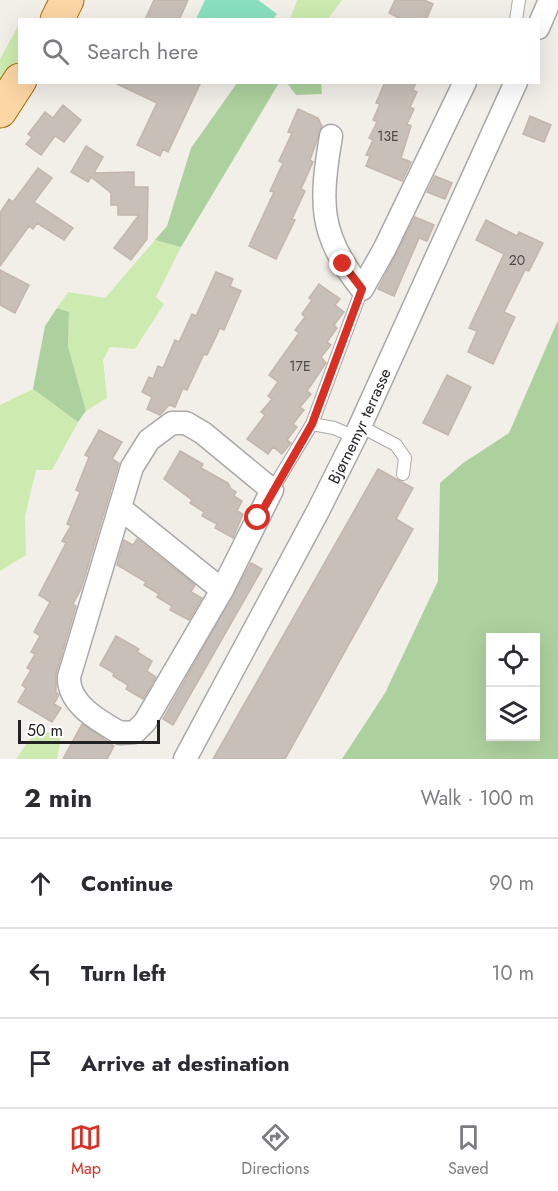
<!DOCTYPE html>
<html lang="en">
<head>
<meta charset="utf-8">
<style>
  :root { --surface:#fff; --page:#f2f2f3; --text:#2b2b33; --muted:#7c7c81; --line:#e1e1e2; --accent:#d93025 }
  body { margin:0; font-family:Jost,sans-serif; background:var(--page); color:var(--text) }
  .controls { position:absolute; right:18px; bottom:18px; display:grid; overflow:hidden; border-radius:0px; box-shadow:0 6px 24px #0002 }
  .controls button { width:54px; height:54px; display:grid; place-items:center; padding:0; border:0; border-bottom:2px solid var(--line); background:var(--surface); color:var(--text); font:30px sans-serif }
  .scale { position:absolute; left:18px; bottom:15px; width:142px; box-sizing:border-box; padding-left:6px; border:3px solid #222; border-top:0; font-size:16px; line-height:21px; white-space:nowrap; color:#222; -webkit-text-stroke:4px #fff; paint-order:stroke }
  .stop { position:absolute; width:18px; height:18px; margin:-14px; border:4px solid #d93025; border-radius:50%; background:#fff }
  .stop.end { background:#d93025; border-color:#fff; box-shadow:0 2px 6px #0008 }
  .list { margin:0; padding:0; list-style:none }
  h2 { display:flex; justify-content:space-between; align-items:center; height:78px; margin:0; padding:0 24px; font-size:26px }
  h2 small { font-size:20px; font-weight:400; color:var(--muted) }
  .list li { display:grid; grid-template-columns:39px 1fr auto; gap:18px; align-items:center; box-sizing:border-box; height:90px; padding:0 24px; border-top:2px solid var(--line) }
  .list b { display:block; font-size:22px; white-space:nowrap }
  .list em { font-size:20px; font-style:normal; color:var(--muted) }
  .icon { flex:none; width:33px; height:33px; fill:none; stroke:currentColor; stroke-width:2; stroke-linecap:round; stroke-linejoin:round }
  .map { position:relative; flex:none; width:558px; height:759px; overflow:hidden }
  .search { position:absolute; background:var(--surface); box-shadow:0 6px 24px #0002; left:18px; right:18px; top:18px; height:66px; display:flex; align-items:center; gap:15px; box-sizing:border-box; padding:0 21px; border-radius:0px; color:var(--muted); font-size:22px }
  .sheet { height:348px; background:var(--surface) }
  nav { display:flex; justify-content:space-around; align-items:center; box-sizing:border-box; height:84px; border-top:2px solid var(--line); background:var(--surface); font-size:16px; color:var(--muted) }
  nav a { display:grid; justify-items:center; gap:3px }
  nav .on { color:var(--accent) }
  .map>svg:first-child { display:block }
  .grass { fill:#cdebb0 }
  .forest { fill:#add19e; fill-rule:evenodd }
  .pitch { fill:#88e0be }
  .building { fill:#c7bfb8; stroke:#c4b6ab; stroke-width:1.5 }
  .lines { fill:none; stroke-linecap:round; stroke-linejoin:round }
  .lane-casing { stroke:#a9a9a9; stroke-width:14 }
  .street-casing { stroke:#a9a9a9; stroke-width:25 }
  .primary-casing { stroke:#a06b00; stroke-width:35 }
  .lane { stroke:#fff; stroke-width:12 }
  .street { stroke:#fff; stroke-width:22 }
  .primary { stroke:#fcd6a4; stroke-width:33 }
  .route { stroke:#d93025; stroke-width:8 }
  .labels { text-anchor:middle; stroke-width:4.5; stroke-linejoin:round; paint-order:stroke }
  .number-label { font-size:14px; fill:#4b4948 }
  .street-label { font-size:16px; fill:#222; stroke:#fff }
</style>
</head>
<body>
<div class="map">
<svg width="558" height="759" viewBox="0 0 558 759">
  <rect width="100%" height="100%" fill="#f2efe9"/>
  <path class="grass" d="M297,0H342L328,19H290Z
    M19,24L20,82L35,83L0,129V59Z
    M155,240L181,247L156,297L164,304L135,349L110,347L103,360L107,398L86,411L68,346L69,312L57,308L68,292L105,298Z
    M33,389L78,422L52,470H36L25,516L26,555L0,571V405Z
    M37,729L61,736L57,759H16Z"/>
  <path class="forest" d="M237,83H279L181,247L155,240L167,226L191,148Z
    M287,83H321L322,94L296,95Z
    M57,308L69,312L68,346L86,411L78,422L33,389L45,326Z
    M558,320V759H342L385,693L438,581L440,483L463,463L509,433ZM490,638H536V736H490Z"/>
  <path class="pitch" d="M205,0H258L277,14L273,19H196Z"/>
  <path class="building" d="M154,0H188L179,20H145Z
    M395,0H424L433,4L426,20H403L389,13Z
    M113,82H201L168,152L163,149L160,156L137,145L157,103Z
    M385,82H416L413,90L417,92L410,107L414,109L407,124L411,126L401,158L411,162L402,181L366,166L370,156L366,155L373,140L369,138L377,122L373,120L380,104L376,103Z
    M63,105L81,120L64,142L55,136L41,155L26,144L32,137L28,134L45,112L53,118Z
    M298,109L318,118L322,126L310,160L313,162L301,189L305,191L292,219L295,220L276,259L249,246L274,192L270,191L283,163L279,161L292,133L288,132Z
    M530,116L551,125L544,142L523,134Z
    M86,146L103,157L94,173L134,172V187H148L147,239L131,260L114,248L139,215H118V205H111V193L91,177L88,182L71,172Z
    M38,168L52,178L34,202L73,228L64,240L37,223L33,229L29,226L0,266V213L9,199L13,202Z
    M435,176L452,183L445,199L427,192Z
    M415,217L434,225L427,241L419,238L394,296L378,289Z
    M486,220L517,236L519,232L543,243L529,271L525,270L504,312L515,317L493,364L468,352L477,331L469,328L504,254L476,240Z
    M0,270L29,285L15,313L0,305Z
    M216,272L233,279L230,286L241,291L224,330L220,328L207,355L204,354L187,390L183,388L175,407L169,405L160,415L147,409L152,397L142,392L149,377L153,379L158,366L163,368L175,340L179,342L192,314L196,316Z
    M319,284L340,299L335,305L344,312L334,325L337,328L327,342L331,345L321,357L326,363L307,391L311,394L300,407L304,410L293,424L297,427L287,440L291,443L282,454L273,447L268,454L247,439L265,415L261,412L272,399L268,396L278,382L269,375L299,333L295,330L305,317L302,314L312,300L309,298Z
    M447,375L471,387L448,435L423,423Z
    M99,430L122,442L112,459L119,463L81,589L73,604L76,606L56,674V692L59,695L54,704L61,708L52,722L18,702L26,688L22,685L31,670L27,668L35,654L31,652L40,636L34,632L50,602L39,595L66,543L62,541L71,526L67,524L80,492L76,490L89,457L85,455Z
    M180,451L203,464L201,468L228,483L231,489L236,492L234,496L242,501L237,511L243,514L233,538L215,528L217,524L202,516L204,512L190,503L192,500L164,479Z
    M378,469L413,488L396,519L413,529L285,759H213Z
    M137,539L195,585L191,592L202,598L189,620L170,610L172,606L157,597L159,594L144,585L146,582L117,565L124,540L133,545Z
    M251,563L262,569L173,725L163,719Z
    M116,636L139,649L137,652L152,661L147,671L156,677L143,699L126,689L128,685L113,676L114,673L100,665Z
    M82,724L114,746L107,759H63Z"/>
  <g class="lines">
    <defs>
      <path id="lane" d="M516,20L519,0
        M312,424L334,428L355,437
        M360,426L396,445L405,458L403,474
        M272,490L312,424L362,289"/>
      <g id="street">
        <path d="M538,28L550,0"/>
        <path d="M331,136C320,202 318,235 362,289L385,248L465,82"/>
        <path d="M172,423H186L203,433L272,490L222,590L145,722L135,732L120,733C99,721 68,704 69,677L132,467L149,440Z"/>
        <path d="M120,508L222,590"/>
        <path id="s1" d="M185,759L318,511L355,437L516,82"/>
      </g>
      <path id="primary" d="M57,20L67,0
        M0,111L20,80"/>
    </defs>
    <use href="#lane" class="lane-casing"/>
    <use href="#street" class="street-casing"/>
    <use href="#primary" class="primary-casing"/>
    <use href="#lane" class="lane"/>
    <use href="#street" class="street"/>
    <use href="#primary" class="primary"/>
  </g>
  <g class="lines">
    <path class="route" d="M258,518L312,424L362,289L343,264"/>
  </g>
  <g class="labels">
    <g class="number-label">
      <text x="388" y="141">13E</text>
      <text x="517" y="265">20</text>
      <text x="300" y="371">17E</text>
    </g>
    <g class="street-label">
      <text dy="6" stroke="none"><textPath href="#s1" startOffset="376">Bjørnemyr terrasse</textPath></text>
    </g>
  </g>
</svg>
<div class="controls">
<button><svg class="icon" aria-label="locate" viewBox="0 0 24 24"><circle cx="12" cy="12" r="6"/><path d="M12 2v4M12 18v4M2 12h4M18 12h4"/></svg></button>
<button><svg class="icon" aria-label="layers" viewBox="0 0 24 24"><path d="M12 4l9 5-9 5-9-5zM3 14l9 5 9-5"/></svg></button>
</div>
<div class="scale">50 m</div>
<div class="stop" style="left:258px;top:518px"></div>
<div class="stop end" style="left:343px;top:264px"></div>
<div class="search"><svg class="icon" aria-label="search" viewBox="0 0 24 24"><circle cx="10" cy="10" r="6"/><path d="M15 15l6 6"/></svg>Search here</div>
</div>
<section class="sheet">
<h2>2 min<small>Walk · 100 m</small></h2>
<ul class="list">
<li><svg class="icon" aria-label="ahead" viewBox="0 0 24 24"><path d="M12 20V5M6 11l6-6 6 6"/></svg><div><b>Continue</b></div><em>90 m</em></li>
<li><svg class="icon" aria-label="left" viewBox="0 0 24 24"><path d="M17 20v-9H6M10 6l-5 5 5 5"/></svg><div><b>Turn left</b></div><em>10 m</em></li>
<li><svg class="icon" aria-label="arrive" viewBox="0 0 24 24"><path d="M6 21V4h12l-3 4 3 4H6"/></svg><div><b>Arrive at destination</b></div></li>
</ul>
</section>
<nav>
<a class="on"><svg class="icon" aria-label="map" viewBox="0 0 24 24"><path d="M3 6l6-2 6 2 6-2v14l-6 2-6-2-6 2zM9 4v14M15 6v14"/></svg>Map</a>
<a><svg class="icon" aria-label="directions" viewBox="0 0 24 24"><path d="M12 3l9 9-9 9-9-9zM9 14v-3h6M13 9l2 2-2 2"/></svg>Directions</a>
<a><svg class="icon" aria-label="saved" viewBox="0 0 24 24"><path d="M7 4h10v16l-5-4-5 4z"/></svg>Saved</a>
</nav>
</body>
</html>
